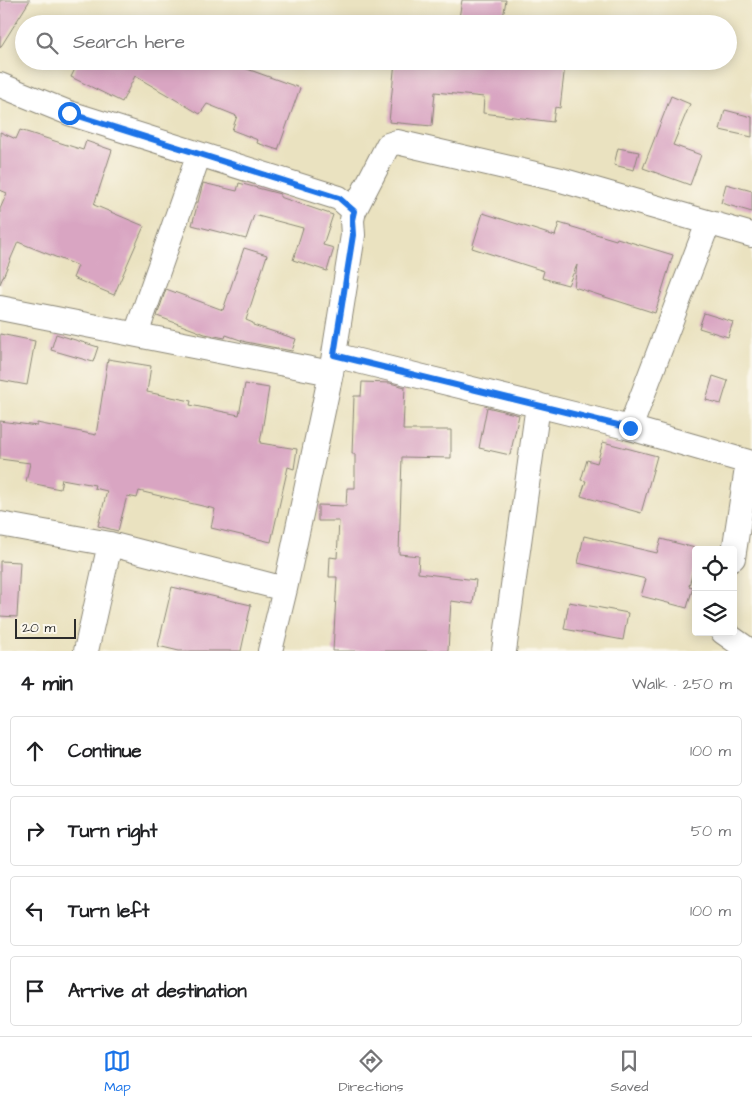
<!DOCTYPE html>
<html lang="en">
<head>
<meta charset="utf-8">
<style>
  :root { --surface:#fff; --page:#f2f2f2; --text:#202124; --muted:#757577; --line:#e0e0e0; --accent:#1a73e8 }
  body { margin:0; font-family:"Architects Daughter",sans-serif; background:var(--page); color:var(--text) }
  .controls { position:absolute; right:15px; bottom:15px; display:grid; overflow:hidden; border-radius:5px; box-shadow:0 2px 12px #0003 }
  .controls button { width:45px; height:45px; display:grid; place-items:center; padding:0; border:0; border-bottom:1px solid var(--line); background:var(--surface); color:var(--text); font:25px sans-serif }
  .scale { position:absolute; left:15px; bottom:12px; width:61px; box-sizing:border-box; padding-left:5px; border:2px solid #2b2b2b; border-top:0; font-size:14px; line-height:18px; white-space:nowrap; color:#2b2b2b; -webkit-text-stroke:4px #fbf7ec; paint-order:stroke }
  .stop { position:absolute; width:15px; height:15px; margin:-11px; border:4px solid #1a73e8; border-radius:50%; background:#fff }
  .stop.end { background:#1a73e8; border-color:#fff; box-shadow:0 1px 5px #0008 }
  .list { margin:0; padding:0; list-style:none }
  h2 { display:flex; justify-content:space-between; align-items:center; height:65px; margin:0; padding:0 20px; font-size:21px }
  h2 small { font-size:16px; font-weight:400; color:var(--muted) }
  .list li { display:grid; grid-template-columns:32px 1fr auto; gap:15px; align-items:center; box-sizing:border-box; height:70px; margin:0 10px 10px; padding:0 10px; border:1px solid var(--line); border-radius:5px }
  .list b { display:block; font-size:19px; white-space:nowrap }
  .list em { font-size:16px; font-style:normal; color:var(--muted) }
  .icon { flex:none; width:28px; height:28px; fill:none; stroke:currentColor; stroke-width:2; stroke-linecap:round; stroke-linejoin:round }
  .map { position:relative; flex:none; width:752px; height:651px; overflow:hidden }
  .search { position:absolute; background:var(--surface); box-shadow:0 2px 12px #0003; left:15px; right:15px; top:15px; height:55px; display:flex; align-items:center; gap:12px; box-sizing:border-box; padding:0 18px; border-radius:28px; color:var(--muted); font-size:19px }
  .sheet { height:385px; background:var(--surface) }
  nav { display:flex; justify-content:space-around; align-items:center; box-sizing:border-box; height:70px; border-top:1px solid var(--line); background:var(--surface); font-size:14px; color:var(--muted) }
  nav a { display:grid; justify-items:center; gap:2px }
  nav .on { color:var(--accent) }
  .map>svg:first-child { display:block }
  .building { fill:#d9a5c2 }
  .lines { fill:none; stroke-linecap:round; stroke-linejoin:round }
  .minor-casing { stroke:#8a8676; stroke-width:26 }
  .minor { stroke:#fff; stroke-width:24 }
  .route { stroke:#1a73e8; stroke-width:6 }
</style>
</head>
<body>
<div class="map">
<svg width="752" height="651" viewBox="0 0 752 651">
  <rect width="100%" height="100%" fill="#fbf7ec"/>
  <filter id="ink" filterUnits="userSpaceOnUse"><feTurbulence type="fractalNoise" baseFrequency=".02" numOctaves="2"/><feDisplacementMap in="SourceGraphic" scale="10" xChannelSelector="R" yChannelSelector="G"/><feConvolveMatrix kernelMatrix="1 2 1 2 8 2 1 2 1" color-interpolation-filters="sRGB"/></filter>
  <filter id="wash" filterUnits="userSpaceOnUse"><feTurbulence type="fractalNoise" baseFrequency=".0096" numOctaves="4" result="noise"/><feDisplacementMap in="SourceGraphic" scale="20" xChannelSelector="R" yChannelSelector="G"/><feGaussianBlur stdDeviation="1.12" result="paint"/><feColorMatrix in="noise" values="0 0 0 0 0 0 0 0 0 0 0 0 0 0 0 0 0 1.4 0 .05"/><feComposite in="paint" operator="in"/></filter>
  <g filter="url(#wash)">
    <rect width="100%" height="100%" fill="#eae2c0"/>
    <g id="blocks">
      <path class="building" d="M0,0H30L0,48Z
        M462,0H506L502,24H458Z
        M79,61H225L300,88L278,150L257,143L258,140L232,130L237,116L207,104L200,114L135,76L122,102L71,77Z
        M395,61H534L565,65L560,108L555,107L553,122L483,113L484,97L435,92L432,126L389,122Z
        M671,96L690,104L673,145L701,155L690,185L643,168Z
        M725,110L752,117V137L720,130Z
        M20,130L83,150L86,141L112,150L94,205L144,226L114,295L73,278L78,266L18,242L0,284V209L7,193L0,190V132L16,139Z
        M618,148L639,152L634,170L614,165Z
        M203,183L237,191L239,183L280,194V197L333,215L323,245L334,248L327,271L293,260L303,228L254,215L246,239L192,225Z
        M726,184L752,191V212L721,203Z
        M483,213L555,236L559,223L616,240L617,238L673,255L655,313L574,287L577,265L568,285L542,278L544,271L472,248Z
        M244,248L267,255L246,320L253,323V325L296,339L292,351L246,342L226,335L225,338L205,334L157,316L166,289L223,310Z
        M704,313L733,322L728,337L699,328Z
        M0,334L35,341L27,385L0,380Z
        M56,334L98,347L93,362L51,350Z
        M108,359L151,366L147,392L191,401L190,405L239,415L245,384L269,388L260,443L297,449L294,469L288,467L271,542L211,528L215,509L139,491L137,498L127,496L118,531L98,526L107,491L94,488L95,485L62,479L60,489L26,482L30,463L0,459V421L37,426V423L96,435Z
        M713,376L728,381L721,404L706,400Z
        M362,382L390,383L405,387L403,430H451V458L402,457L399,554L419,556L418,573L476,580L473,604L451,601L448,651H333L337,577H329L330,557L337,558L339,521H318V505L346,506L347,488H355V454H352L354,396H361Z
        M487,407L519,415L510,455L479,448Z
        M603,442L657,456L641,513L581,496L586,481L581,480L587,460L597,463Z
        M584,536L657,553L661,539L699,549L696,550V560L689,586L693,587L687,608L641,596L646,579L578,563Z
        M0,561L20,562L17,617L0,616Z
        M172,587L251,605L241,651H179L158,646Z
        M569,602L628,613L623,640L564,629Z"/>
    </g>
  </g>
  <g filter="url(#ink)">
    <use href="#blocks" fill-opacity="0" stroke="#8a8676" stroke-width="1"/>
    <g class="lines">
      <defs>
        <path id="minor" d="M0,85L69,113L339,198L354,211L352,220L353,235L331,373L285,589L270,651
          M354,211L388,145L397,142L561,180L752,235
          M0,308L331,373
          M136,334L199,154
          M334,355L630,428L752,463
          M630,428L708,223
          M0,524L110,544L285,589
          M733,558L748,462
          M723,632L750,651
          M86,651L110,544
          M504,651L538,405"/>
      </defs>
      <use href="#minor" class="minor-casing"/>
      <use href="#minor" class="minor"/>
    </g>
  </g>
  <g class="lines" filter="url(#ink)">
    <path class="route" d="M69,113L339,198L354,211L352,220L353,235L334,355L630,428"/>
  </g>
</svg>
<div class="controls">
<button><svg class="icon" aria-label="locate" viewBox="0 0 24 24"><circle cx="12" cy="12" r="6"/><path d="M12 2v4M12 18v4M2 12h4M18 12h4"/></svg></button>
<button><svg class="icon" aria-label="layers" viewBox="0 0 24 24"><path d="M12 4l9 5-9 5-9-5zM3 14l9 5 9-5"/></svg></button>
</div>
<div class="scale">20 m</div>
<div class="stop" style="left:69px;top:113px"></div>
<div class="stop end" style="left:630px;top:428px"></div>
<div class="search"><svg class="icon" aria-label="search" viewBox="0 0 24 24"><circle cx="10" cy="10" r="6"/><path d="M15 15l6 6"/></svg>Search here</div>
</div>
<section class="sheet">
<h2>4 min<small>Walk · 250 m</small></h2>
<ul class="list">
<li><svg class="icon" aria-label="ahead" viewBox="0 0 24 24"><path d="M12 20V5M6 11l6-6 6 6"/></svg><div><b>Continue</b></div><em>100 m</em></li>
<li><svg class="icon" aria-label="right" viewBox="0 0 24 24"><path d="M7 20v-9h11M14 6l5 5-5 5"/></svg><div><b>Turn right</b></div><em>50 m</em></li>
<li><svg class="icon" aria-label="left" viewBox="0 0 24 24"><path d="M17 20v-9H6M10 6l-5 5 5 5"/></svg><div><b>Turn left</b></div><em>100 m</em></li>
<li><svg class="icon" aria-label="arrive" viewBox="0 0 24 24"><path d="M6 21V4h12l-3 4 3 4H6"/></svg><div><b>Arrive at destination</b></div></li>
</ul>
</section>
<nav>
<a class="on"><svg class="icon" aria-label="map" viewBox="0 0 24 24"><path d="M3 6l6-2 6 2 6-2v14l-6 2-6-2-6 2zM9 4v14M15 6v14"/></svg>Map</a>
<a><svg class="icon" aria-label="directions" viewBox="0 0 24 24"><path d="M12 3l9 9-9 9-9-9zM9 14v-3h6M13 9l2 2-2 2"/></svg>Directions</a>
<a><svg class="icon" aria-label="saved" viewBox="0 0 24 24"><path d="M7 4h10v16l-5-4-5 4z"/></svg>Saved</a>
</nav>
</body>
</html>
